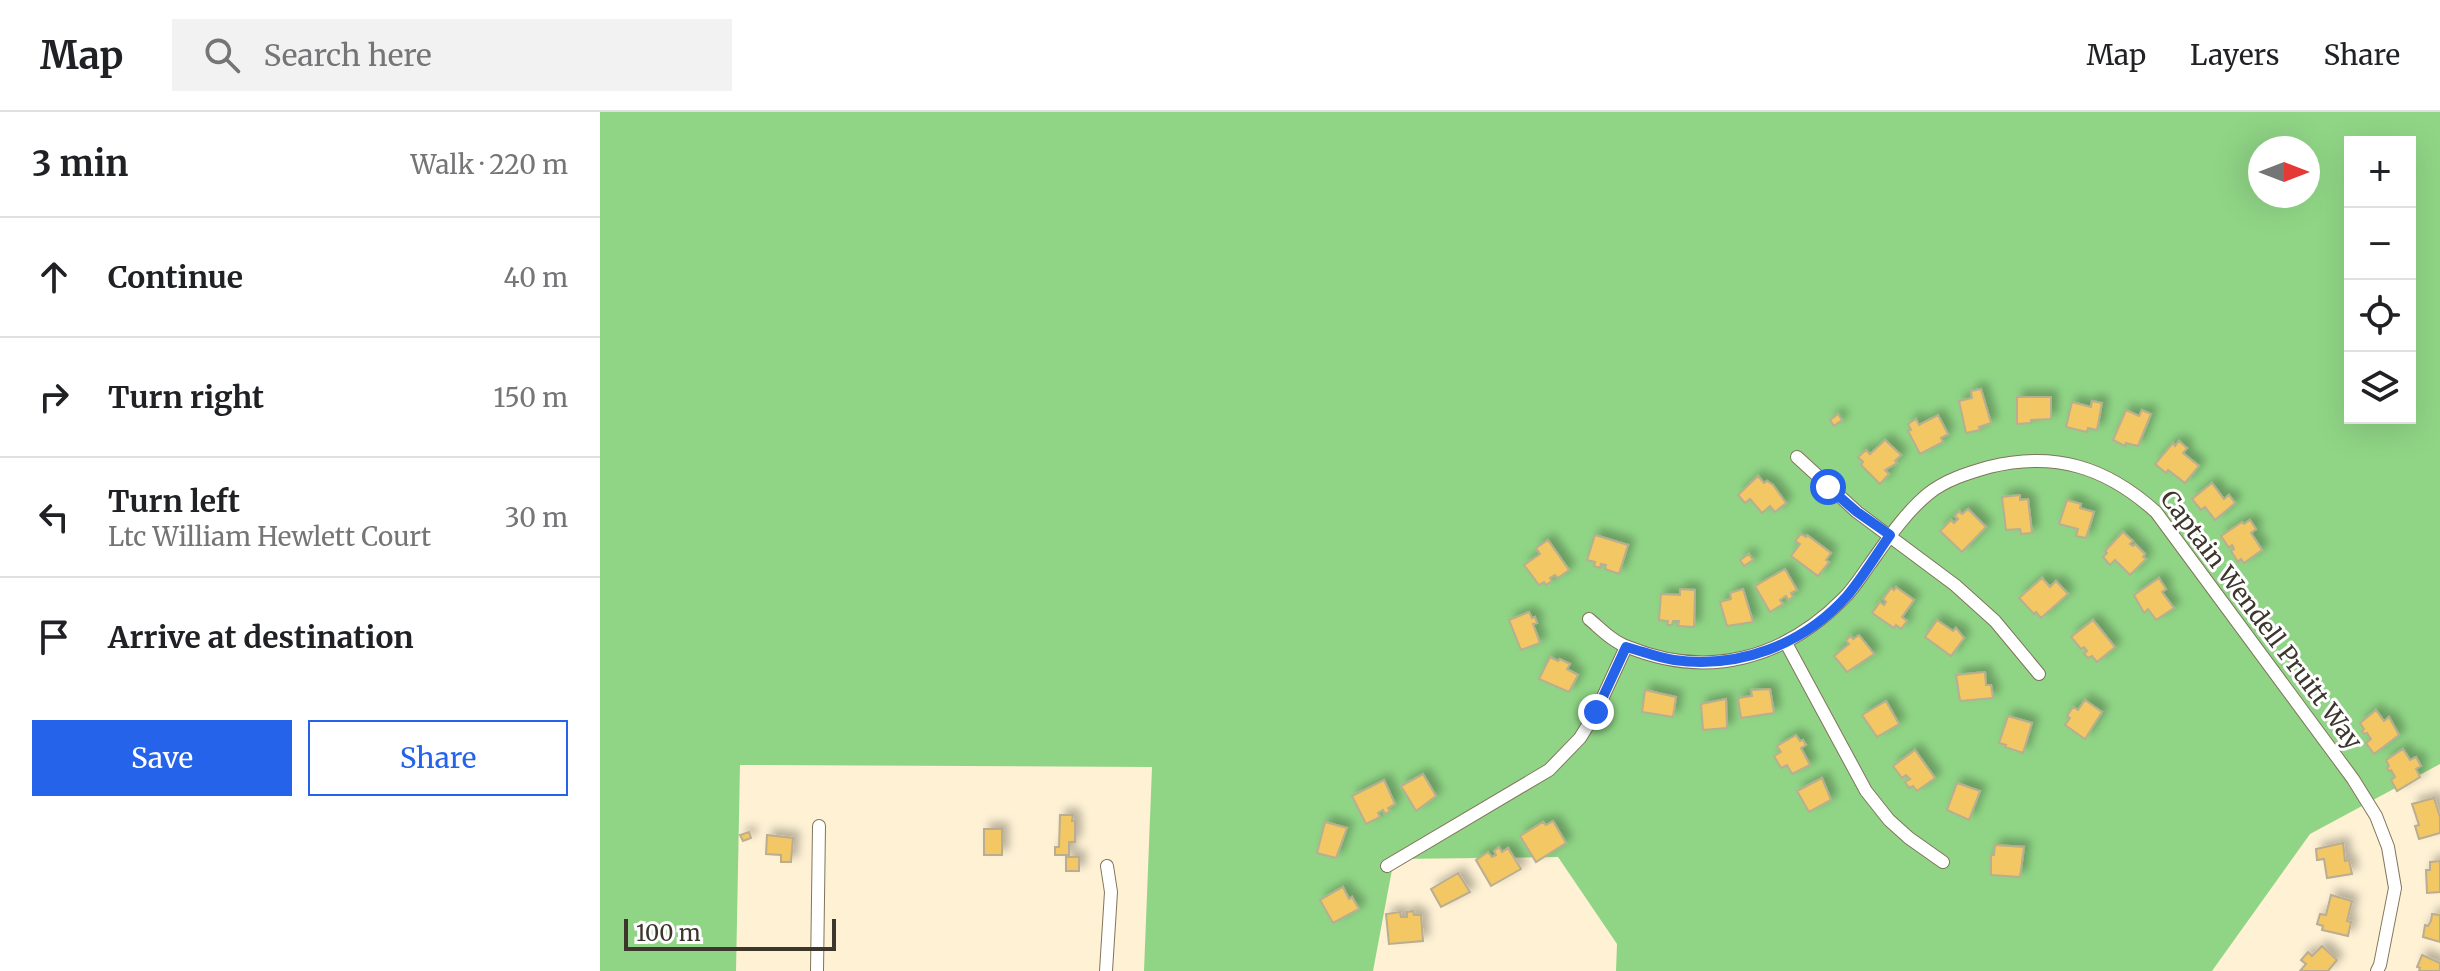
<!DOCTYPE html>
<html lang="en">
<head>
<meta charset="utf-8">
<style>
  :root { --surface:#fff; --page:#f2f2f2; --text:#202124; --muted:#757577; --line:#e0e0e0; --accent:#2563eb }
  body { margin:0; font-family:Merriweather,serif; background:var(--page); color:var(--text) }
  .controls { position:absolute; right:24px; top:24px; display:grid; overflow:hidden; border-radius:0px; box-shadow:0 8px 32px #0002 }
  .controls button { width:72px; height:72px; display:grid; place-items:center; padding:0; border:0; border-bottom:2px solid var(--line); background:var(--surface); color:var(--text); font:40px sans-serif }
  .compass { position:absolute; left:1648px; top:24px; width:72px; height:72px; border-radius:50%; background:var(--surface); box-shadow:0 8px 32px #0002; rotate:90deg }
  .scale { position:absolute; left:24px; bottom:20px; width:212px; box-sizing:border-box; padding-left:8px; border:4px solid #3c362c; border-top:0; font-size:22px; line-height:28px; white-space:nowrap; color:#3c362c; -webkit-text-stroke:6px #fff; paint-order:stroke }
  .stop { position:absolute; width:24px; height:24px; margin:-18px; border:6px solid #2563eb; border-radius:50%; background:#fff }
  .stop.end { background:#2563eb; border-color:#fff; box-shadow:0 2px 8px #0008 }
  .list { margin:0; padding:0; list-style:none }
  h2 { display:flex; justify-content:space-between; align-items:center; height:104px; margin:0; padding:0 32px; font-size:34px }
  h2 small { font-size:26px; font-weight:400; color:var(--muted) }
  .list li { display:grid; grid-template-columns:52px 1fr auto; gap:24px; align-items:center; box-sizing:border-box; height:120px; padding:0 32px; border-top:2px solid var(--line) }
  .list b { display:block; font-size:30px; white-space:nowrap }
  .list p { margin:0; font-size:26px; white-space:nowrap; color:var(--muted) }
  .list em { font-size:26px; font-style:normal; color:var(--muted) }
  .actions { display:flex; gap:16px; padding:24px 32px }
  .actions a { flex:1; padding:18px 0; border:2px solid var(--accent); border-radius:0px; text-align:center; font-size:28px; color:var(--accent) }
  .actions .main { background:var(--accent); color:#fff }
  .icon { flex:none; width:44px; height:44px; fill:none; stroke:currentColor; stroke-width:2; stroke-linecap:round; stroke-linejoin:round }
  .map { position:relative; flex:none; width:1840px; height:859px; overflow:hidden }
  header { display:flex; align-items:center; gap:48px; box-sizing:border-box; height:112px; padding:0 40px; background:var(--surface); border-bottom:2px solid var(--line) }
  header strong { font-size:38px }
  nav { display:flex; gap:44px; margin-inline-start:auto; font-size:28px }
  .search { width:560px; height:72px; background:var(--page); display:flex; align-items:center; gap:20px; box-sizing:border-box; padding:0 28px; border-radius:0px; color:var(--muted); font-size:30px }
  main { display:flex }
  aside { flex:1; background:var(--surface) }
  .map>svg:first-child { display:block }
  .forest { fill:#90d586; fill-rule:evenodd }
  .building { fill:#f3c763; stroke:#b9ad92; stroke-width:2; filter:url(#shadow) }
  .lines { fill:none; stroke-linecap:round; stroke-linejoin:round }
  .minor-casing { stroke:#80755b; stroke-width:14 }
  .minor { stroke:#fff; stroke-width:12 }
  .route { stroke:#2563eb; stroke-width:10 }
  .labels { text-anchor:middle; stroke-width:6; stroke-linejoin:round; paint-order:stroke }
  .street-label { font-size:24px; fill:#3c362c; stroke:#fff }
</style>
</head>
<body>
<header>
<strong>Map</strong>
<div class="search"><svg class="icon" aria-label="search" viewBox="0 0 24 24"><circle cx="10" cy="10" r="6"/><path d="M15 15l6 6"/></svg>Search here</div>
<nav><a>Map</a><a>Layers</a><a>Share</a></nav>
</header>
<main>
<aside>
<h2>3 min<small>Walk · 220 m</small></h2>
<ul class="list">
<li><svg class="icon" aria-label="ahead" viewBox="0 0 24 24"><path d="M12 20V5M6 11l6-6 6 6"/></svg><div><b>Continue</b></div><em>40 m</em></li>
<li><svg class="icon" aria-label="right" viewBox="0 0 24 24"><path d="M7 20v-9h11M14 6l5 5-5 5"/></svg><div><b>Turn right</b></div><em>150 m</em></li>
<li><svg class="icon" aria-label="left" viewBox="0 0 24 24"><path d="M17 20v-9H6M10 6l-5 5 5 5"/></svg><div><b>Turn left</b><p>Ltc William Hewlett Court</p></div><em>30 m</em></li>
<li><svg class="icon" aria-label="arrive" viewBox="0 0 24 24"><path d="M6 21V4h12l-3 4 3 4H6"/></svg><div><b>Arrive at destination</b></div></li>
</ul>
<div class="actions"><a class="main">Save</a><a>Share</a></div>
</aside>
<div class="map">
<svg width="1840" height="859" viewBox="0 0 1840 859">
  <defs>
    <filter id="shadow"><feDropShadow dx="6" dy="-6" stdDeviation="4" flood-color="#0004"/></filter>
  </defs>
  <rect width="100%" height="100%" fill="#fef1d4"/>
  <path class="forest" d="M0,0H1840V652L1710,722L1612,859H1016L1017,832L958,745L794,747L773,859H544L552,655L140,653L136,859H0ZM1750,30H1810V306H1750ZM1660,36H1708V84H1660Z"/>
  <path class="building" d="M1381,277L1391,311L1379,315L1380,318L1366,321L1359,289L1372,286L1371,279Z
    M1417,285H1451V307L1431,308V311L1417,312Z
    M1492,289L1502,291L1497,318L1488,316L1487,320L1466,315L1472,290L1491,295Z
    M1526,298L1539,304L1542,298L1551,302L1538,334L1526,331L1525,334L1513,328Z
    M1238,302L1242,308L1234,314L1230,308Z
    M1338,303L1348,322L1341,326L1343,330L1320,342L1308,319L1311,318L1308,312L1316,307L1319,313Z
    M1285,328L1301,343L1295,349L1297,351L1285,358L1289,362L1280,372L1261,353L1263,350L1258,345L1266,338L1270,342Z
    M1579,329L1587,336L1583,341L1599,354L1585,371L1568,358L1566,361L1555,352L1573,331L1575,334Z
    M1158,364L1164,371L1167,369L1173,373L1186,391L1175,400L1170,394L1162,401L1150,387L1145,391L1138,383Z
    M1612,371L1624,387L1629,383L1635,391L1615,408L1605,395L1601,398L1592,387Z
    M1420,383V388L1428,387L1432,421L1421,422L1420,417L1406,418L1402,385Z
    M1467,388L1481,392L1480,396L1494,400L1486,426L1476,424L1478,417L1459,412Z
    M1368,397L1386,415L1362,440L1340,419L1351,408L1354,411L1358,407L1355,404L1359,399L1362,402Z
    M1650,408L1656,417L1651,421L1662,438L1644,451L1641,447L1638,450L1631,439L1634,437L1632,433L1629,436L1621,424L1642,410L1644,412Z
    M1523,420L1533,429L1530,432L1533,434L1535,432L1545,442L1543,445L1546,447L1530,463L1515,448L1510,453L1503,445L1507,441L1505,439Z
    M1201,422L1206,425L1207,423L1231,441L1226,448L1229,450L1218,464L1191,444L1200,432L1195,429Z
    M995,423L1028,433L1019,462L1005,457L1006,453L1001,452L1000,456L994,454L995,450L987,448Z
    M948,428L969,458L958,466L955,463L950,466L952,469L946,473L944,470L939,473L924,453L940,442L936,436Z
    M1149,442L1153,448L1144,454L1140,448Z
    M1185,457L1197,478L1191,481L1193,485L1188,488L1186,484L1180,488L1183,492L1170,500L1155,474Z
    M1442,466L1450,475L1456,469L1468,482L1441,506L1436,500L1434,502L1419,486Z
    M1559,466L1566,477L1562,480L1574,496L1556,508L1548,497L1544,501L1534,483Z
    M1296,475L1314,488L1302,505L1307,509L1301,517L1296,513L1294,516L1272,501L1280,490L1284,493L1286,490L1283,487L1291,476L1294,478Z
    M1080,477L1095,478L1094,515L1078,514L1079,509H1073L1072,513H1067L1068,509L1059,508L1061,482L1080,483Z
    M1143,477L1153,510L1127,514L1120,490L1131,487L1130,481Z
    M929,500L932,506L935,505L937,511L933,512L940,531L921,538L909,508Z
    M1337,508L1353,519L1356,516L1364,526L1351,544L1325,525Z
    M1493,508L1515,535L1497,550L1492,544L1488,546L1484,542L1487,539L1484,535L1481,537L1471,525Z
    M1259,523L1274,542L1247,560L1234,544L1249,532L1246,528L1251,524L1253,527Z
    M950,545L958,549L960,547L970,552L967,557L978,563L969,580L939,567Z
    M1385,560L1386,573H1391L1393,586L1360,589L1356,563Z
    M1170,577L1174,601L1141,606L1138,586L1152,584L1151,578Z
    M1045,578L1076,585L1073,605L1042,600Z
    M1126,587L1127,616L1103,618L1101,592Z
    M1485,588L1502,600L1485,627L1465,613L1470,606L1467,604L1473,595L1478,598Z
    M1286,589L1299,612L1277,625L1262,603Z
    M1776,598L1784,609L1789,605L1799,623L1774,642L1766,631L1771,627L1767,621L1764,622L1762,619L1764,617L1760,611Z
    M1408,604L1432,611L1423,641L1405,635L1406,633L1399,631Z
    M1196,623L1200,629L1203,628L1206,633L1201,636L1210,653L1192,662L1187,653L1181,656L1174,644L1181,640L1177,634Z
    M1803,637L1810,648L1816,645L1821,654L1816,657L1820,665L1797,679L1791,668L1795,665L1791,658L1789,659L1787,656L1789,654L1786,648Z
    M1315,638L1335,666L1317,679L1313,674L1309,676L1305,670L1310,667L1306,663L1302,666L1293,654Z
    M823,662L836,684L816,699L801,674Z
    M1222,666L1231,688L1209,700L1197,679Z
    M784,668L795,692L788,696L790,699L785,702L783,698L778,701L780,705L766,712L752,684Z
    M1357,671L1380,679L1369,708L1347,698Z
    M1834,686L1840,705V721L1819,727L1815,714L1819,713L1812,692Z
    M460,703H473L472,709H475V730H469V743H455V735H459Z
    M953,709L966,731L936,750L920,724L943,710L946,713Z
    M725,710L747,716L736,746L717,741Z
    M384,717H402V743H384Z
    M149,720L151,726L143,729L140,723Z
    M167,723L193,726L191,750H181V743L166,742Z
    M1743,731L1745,749L1749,748L1752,762L1727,766L1724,747L1717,748L1716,737Z
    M1395,733L1424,735L1420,765L1391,763V743H1394Z
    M899,735L902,740L908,736L921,757L891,774L876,748L888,740L892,745L896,743L894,739Z
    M466,745H479V759H466Z
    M1840,749V780L1827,781L1826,758H1830V750Z
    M858,761L870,780L841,795L831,777Z
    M743,775L749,787L752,785L759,797L733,811L720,788Z
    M1731,783L1752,789L1747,809L1751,810L1748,824L1722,818L1723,814L1717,812L1720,802L1726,803Z
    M813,799L814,803H821L823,829L789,832L786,802L800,800L801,805H807V800Z
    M1832,802L1840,803V830L1823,825L1825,813L1828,814L1831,809Z
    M1722,834L1737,848L1728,859H1700L1706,852L1701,848L1708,840L1712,844Z
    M1822,843L1840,851V859H1819L1820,856L1817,855Z"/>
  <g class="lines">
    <defs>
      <path id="minor" d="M1197,345L1257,400L1355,473L1395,509L1439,562
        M989,507C1001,517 1013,530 1028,535C1109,568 1185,546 1244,486C1254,476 1262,463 1270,452C1287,428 1305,401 1328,382C1345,368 1368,361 1389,355C1455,339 1506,355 1556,400L1753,667L1776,704L1788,735L1795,776L1780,853L1777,859
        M1186,531L1266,679L1289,708L1309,726L1343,750
        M787,754L949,658L980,626L996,600L1026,535
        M217,859L219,714
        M506,859L511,780L507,754"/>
    </defs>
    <use href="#minor" class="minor-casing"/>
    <use href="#minor" class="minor"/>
  </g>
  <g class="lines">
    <path class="route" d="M996,600L1026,535C1042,539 1058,546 1074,548C1139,557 1203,533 1247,484C1263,465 1276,443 1290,423L1257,400L1228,375"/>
  </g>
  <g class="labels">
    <g class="street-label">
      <text transform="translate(1661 508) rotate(53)" y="8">Captain Wendell Pruitt Way</text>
    </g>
  </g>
</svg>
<div class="controls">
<button>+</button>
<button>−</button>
<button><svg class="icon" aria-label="locate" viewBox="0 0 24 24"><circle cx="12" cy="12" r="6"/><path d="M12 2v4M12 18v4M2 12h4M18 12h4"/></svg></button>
<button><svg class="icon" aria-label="layers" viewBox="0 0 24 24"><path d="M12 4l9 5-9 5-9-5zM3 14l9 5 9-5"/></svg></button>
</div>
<svg class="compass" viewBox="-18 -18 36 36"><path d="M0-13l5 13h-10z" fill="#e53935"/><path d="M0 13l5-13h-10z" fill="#757577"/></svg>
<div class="scale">100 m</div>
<div class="stop" style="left:1228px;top:375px"></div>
<div class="stop end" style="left:996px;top:600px"></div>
</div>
</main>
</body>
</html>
